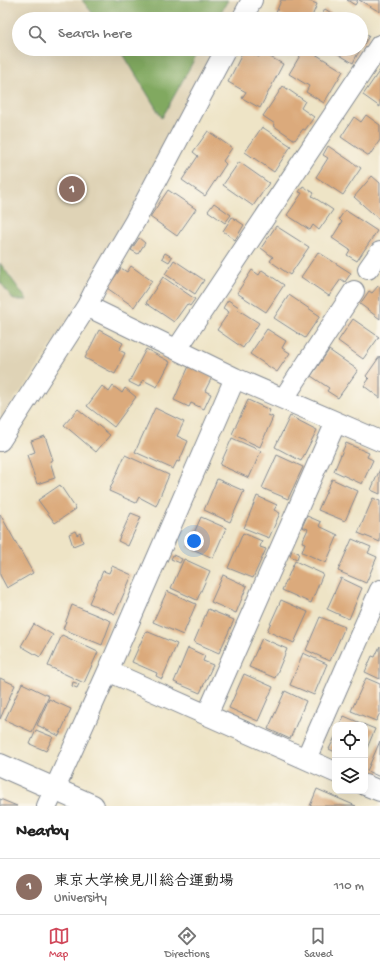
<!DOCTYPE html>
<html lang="en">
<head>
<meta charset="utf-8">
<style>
  :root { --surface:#fff; --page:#f2f2f2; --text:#222; --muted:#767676; --line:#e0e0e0; --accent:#d1495b }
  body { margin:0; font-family:"Gochi Hand","Klee One",sans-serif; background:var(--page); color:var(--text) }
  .controls { position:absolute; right:12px; bottom:12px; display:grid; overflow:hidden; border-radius:8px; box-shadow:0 4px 16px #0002 }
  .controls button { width:36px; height:36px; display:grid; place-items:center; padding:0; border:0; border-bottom:1px solid var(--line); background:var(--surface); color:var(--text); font:20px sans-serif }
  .you { position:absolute; left:194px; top:541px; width:14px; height:14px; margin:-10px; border:3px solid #fff; border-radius:50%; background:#1a73e8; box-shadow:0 0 0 6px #1a73e833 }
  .badge { display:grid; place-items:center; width:26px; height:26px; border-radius:50%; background:var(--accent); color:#fff; font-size:13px; font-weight:700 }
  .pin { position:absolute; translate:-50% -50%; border:2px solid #fff; box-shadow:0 1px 4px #0006 }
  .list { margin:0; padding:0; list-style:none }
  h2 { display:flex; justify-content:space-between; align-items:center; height:52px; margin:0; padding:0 16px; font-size:17px }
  h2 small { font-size:13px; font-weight:400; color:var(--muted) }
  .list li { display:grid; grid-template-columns:26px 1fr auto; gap:12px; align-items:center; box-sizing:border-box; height:56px; padding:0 16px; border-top:1px solid var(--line) }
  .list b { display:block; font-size:15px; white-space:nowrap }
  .list p { margin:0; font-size:13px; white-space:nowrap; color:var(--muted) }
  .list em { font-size:13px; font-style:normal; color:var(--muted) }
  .icon { flex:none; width:22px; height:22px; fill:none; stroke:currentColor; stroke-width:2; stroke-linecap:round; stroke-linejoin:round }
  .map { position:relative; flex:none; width:380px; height:806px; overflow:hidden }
  .search { position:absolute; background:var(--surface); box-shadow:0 4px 16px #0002; left:12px; right:12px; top:12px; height:44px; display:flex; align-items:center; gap:10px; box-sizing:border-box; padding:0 14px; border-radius:22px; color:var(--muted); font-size:15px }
  .sheet { height:108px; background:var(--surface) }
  nav { display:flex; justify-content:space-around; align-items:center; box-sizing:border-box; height:56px; border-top:1px solid var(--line); background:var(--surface); font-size:11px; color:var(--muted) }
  nav a { display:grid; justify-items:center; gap:2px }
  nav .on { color:var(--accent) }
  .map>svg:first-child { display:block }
  .built { fill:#dfd3b6 }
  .forest { fill:#81a960; stroke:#4e6c5f }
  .building { fill:#dbaa7c }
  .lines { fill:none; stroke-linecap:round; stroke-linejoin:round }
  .minor-casing { stroke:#848a92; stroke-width:22 }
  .tertiary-casing { stroke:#848a92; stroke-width:24 }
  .minor { stroke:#fff; stroke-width:20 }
  .tertiary { stroke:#fff; stroke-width:22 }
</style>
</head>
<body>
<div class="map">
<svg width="380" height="806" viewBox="0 0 380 806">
  <rect width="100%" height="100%" fill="#fbf7ec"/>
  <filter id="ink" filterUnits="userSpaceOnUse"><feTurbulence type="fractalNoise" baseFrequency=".025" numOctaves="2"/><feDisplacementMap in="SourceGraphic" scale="8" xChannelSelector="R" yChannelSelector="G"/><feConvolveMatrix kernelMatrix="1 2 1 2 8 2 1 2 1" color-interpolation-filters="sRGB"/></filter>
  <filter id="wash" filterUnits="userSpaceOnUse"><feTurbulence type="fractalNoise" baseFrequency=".012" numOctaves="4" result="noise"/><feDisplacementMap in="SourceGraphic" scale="16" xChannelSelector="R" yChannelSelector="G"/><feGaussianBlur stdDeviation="0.9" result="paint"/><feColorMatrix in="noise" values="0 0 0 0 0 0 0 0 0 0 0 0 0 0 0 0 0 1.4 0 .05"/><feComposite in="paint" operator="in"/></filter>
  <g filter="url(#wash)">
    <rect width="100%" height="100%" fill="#eee4c6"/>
    <path class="built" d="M0,0H243L233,19H19V49H217L128,218L65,324L29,381L15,398L0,424Z"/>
    <path class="forest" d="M82,0H228L217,19H97Z
      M120,49H200L162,118L122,52Z
      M0,263L27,300H14L0,282Z"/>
    <g id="blocks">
      <path class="building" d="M281,0H307L317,4L311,19H292L276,13Z
        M347,0H358L355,5Z
        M359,0H380V12Z
        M325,9L341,19H320Z
        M361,31L369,36L357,55L353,63L330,49H361Z
        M304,49H307L343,71L324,103L306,92L309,86L289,74Z
        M244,50L259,57L261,52L283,64L260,108L242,98L246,92L228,82Z
        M380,70V107L363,95Z
        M283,86L305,101L301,108L314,117L305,130L303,129L295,140L274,126L275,124L263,116Z
        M366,115L380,125V140L369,156L341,137L354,117L361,122Z
        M262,127L291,146L274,172L245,152Z
        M208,131L232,148L223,161L226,164L205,196L182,180L198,156L193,152Z
        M328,146L361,168L343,195L316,177L328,158L323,155Z
        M239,162L269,183L253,206L223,185Z
        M372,176L380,183V220L354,197Z
        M303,186L314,193L312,196L333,210L319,230L313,225L310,230L287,215L302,193L299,192Z
        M168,190L196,209L177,236L150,217Z
        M214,203L231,215L225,223L208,211Z
        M345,210L377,231L357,261L347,255L350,250L332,238L342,222L339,219Z
        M232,217L244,225L235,240L223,231Z
        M276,226L309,247L290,275L270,261L273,257L261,248Z
        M139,238L145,243L138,254L131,250Z
        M318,252L351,273L345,282L341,279L329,296L301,277Z
        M165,253L172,257L169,262L162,258Z
        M174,260L204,280L195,294L165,274Z
        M131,266L152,281L134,307L107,288L121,268L127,272Z
        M252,270L259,275L262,270L284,285L266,312L237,293Z
        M163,277L195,299L190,306L187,304L174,322L146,303Z
        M378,286L380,287V319L360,304L369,291L372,293Z
        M289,295L320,316L305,338L274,318Z
        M228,300L239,307L237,309L259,323L243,348L217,330L229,312L223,308Z
        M353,319L379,337L363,359L338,341Z
        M267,329L286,341L282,348L290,353L277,372L250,354Z
        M99,330L123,343L119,350L125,353L115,374L85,358Z
        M146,349L170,362L157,387L143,380L139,387L129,382Z
        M329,350L358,370L338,398L327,391L329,388L311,376Z
        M380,356V398L364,386L369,379L366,376Z
        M189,366L212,377L205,391L211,394L204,409L191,403L189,407L174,400Z
        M102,386L109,392L113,386L122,393L125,388L136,397L114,427L87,406Z
        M248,400L270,410L268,415L273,417L260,447L232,434Z
        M155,408L184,422L177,436L188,441L179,462L177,461L173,469L135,452Z
        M78,409L110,435L96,452L64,425Z
        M290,416L317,430L301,461L275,447Z
        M45,436L53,460L50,461L55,478L37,484L27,455L35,452L31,441Z
        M232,438L261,451L249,478L220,465Z
        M346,443L369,453L367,457L373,460L362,484L334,471Z
        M125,455L169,475L156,506L139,497L136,503L109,491Z
        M277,455L303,467L288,499L262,488Z
        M380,469V494L371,490Z
        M217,479L244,491L230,522L204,510Z
        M332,479L358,491L345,521L318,510Z
        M60,485L76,509L55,523L38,500Z
        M257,496L277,505L274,510L280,513L269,538L244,528Z
        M373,498L380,501V542L358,533Z
        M131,513L141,517L128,546L118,541Z
        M0,514L33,573L7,588L0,575Z
        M307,516L321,522L319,526L338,535L326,563L302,552L305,543L302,542L308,529L302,527Z
        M201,517L226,528L213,558L188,547Z
        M75,531L77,535L80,533L83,542L73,546L69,534Z
        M243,533L262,541L260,547L266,549L253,578L228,568Z
        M352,539L371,547L368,553L377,557L366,583L338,571Z
        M292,550L299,553L297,559L290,556Z
        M173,555L182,559L180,563L171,559Z
        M184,559L210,571L197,600L171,588Z
        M295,561L323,574L311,603L282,590Z
        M112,566L132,575L115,614L89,603L103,571L109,573Z
        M223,575L247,586L236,613L211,602Z
        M341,578L362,588L349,619L327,609Z
        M167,591L196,604L183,635L153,622Z
        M281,600L308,612L294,643L267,631Z
        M72,605L111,621L102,645L63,629Z
        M208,609L234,620L219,653L194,642Z
        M320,617L345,627L330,661L306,650Z
        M34,624L53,635L40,657L21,646Z
        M146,631L177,644L162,679L156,676L157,673L132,662Z
        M62,635L98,652L84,683L48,666Z
        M262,638L287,649L275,678L249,667Z
        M380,646V679L365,672L372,656L375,657Z
        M188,648L205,656L203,661L213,665L200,693L174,682Z
        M303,653L327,664L314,695L290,685Z
        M244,674L273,687L258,721L229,708Z
        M0,678L15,685L0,719Z
        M366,678L380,684V713L376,721L351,711Z
        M73,682L79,684L77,688L72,686Z
        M22,683L49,696L32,732L5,720Z
        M285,691L306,701L290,739L268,729Z
        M49,699L71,709L59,736L37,725Z
        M344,716L365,725H340Z
        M365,725L375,729L365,753Z
        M36,730L53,737L46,751L30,744Z
        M335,737V752L329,749Z
        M380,741V777L367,771Z
        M317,789L356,806H310Z
        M0,799L17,806H0Z"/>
    </g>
  </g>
  <g filter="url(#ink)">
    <use href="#blocks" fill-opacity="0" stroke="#848a92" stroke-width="1"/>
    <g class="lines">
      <defs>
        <path id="minor" d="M242,19L252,0
          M368,269L380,252
          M87,306L235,378L380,441
          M177,349L380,45
          M284,398L354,291
          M0,441L87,306L97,286L135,221L226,49
          M108,671L335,772
          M207,715L336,422
          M306,759L380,590
          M365,785L380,791
          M47,806L108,671L235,378"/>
        <path id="tertiary" d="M0,765L93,806"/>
      </defs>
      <use href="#minor" class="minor-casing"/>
      <use href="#tertiary" class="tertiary-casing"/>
      <use href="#minor" class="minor"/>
      <use href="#tertiary" class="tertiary"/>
    </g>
  </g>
</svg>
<div class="controls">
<button><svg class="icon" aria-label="locate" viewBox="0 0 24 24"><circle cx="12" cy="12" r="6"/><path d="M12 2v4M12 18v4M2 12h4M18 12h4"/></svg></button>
<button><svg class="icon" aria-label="layers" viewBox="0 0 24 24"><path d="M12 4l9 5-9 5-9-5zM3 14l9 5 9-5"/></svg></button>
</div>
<div class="you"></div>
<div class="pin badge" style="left:72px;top:189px;background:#8d6e63">1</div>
<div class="search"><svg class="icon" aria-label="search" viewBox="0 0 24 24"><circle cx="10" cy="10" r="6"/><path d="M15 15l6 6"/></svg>Search here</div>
</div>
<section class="sheet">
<h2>Nearby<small></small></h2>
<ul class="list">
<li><span class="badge" style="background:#8d6e63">1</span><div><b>東京大学検見川総合運動場</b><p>University</p></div><em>110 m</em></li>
</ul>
</section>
<nav>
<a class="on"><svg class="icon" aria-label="map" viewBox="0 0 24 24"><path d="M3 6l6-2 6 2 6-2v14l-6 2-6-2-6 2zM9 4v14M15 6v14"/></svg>Map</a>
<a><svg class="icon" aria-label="directions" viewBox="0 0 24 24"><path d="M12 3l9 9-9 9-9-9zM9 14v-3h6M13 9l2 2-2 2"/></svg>Directions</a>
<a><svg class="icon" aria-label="saved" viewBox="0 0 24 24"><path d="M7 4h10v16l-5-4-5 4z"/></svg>Saved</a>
</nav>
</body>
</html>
